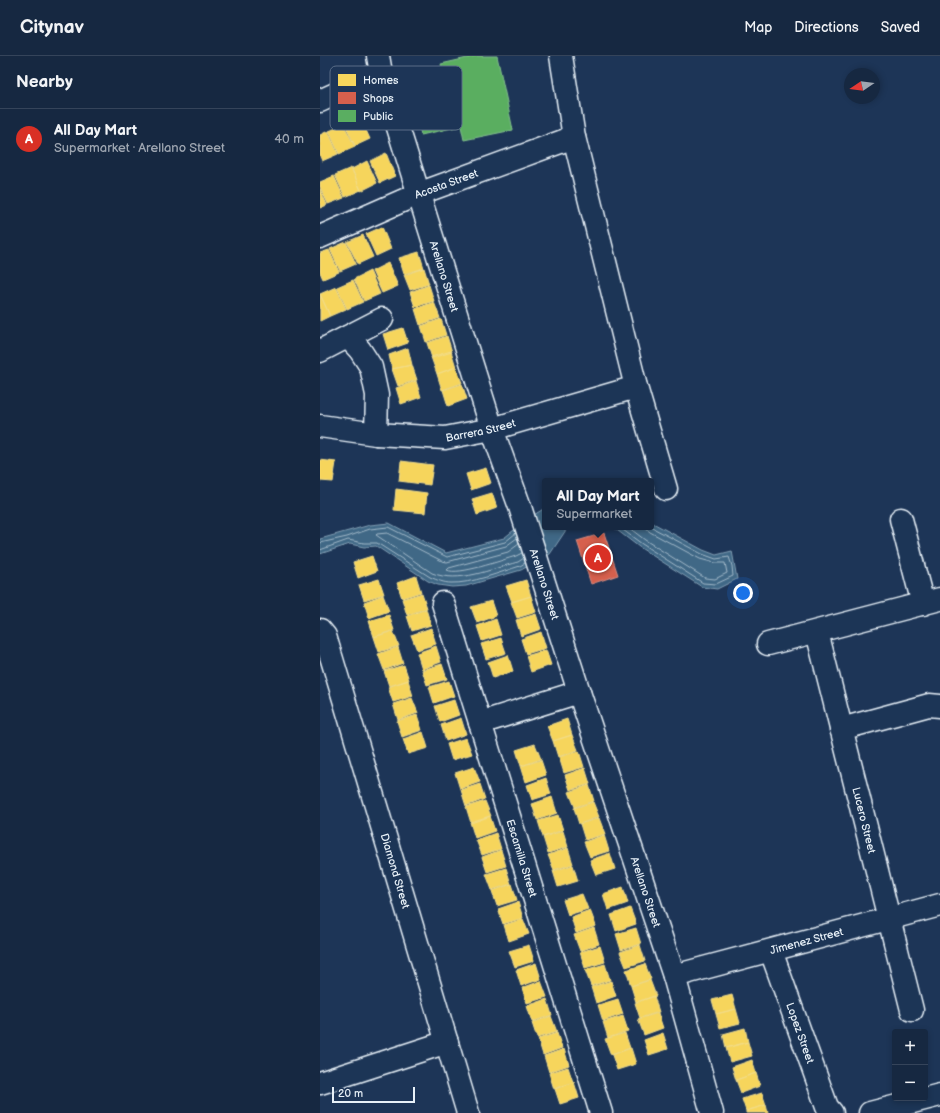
<!DOCTYPE html>
<html lang="en">
<head>
<meta charset="utf-8">
<style>
  :root { --surface:#162841; --page:#1f3048; --text:#f1f3f6; --muted:#9ea6b1; --line:#35445a; --accent:#d93025 }
  body { margin:0; font-family:"Balsamiq Sans",sans-serif; background:var(--page); color:var(--text) }
  .controls { position:absolute; right:12px; bottom:12px; display:grid; overflow:hidden; border-radius:4px; box-shadow:0 2px 6px #0003 }
  .controls button { width:36px; height:36px; display:grid; place-items:center; padding:0; border:0; border-bottom:1px solid var(--line); background:var(--surface); color:var(--text); font:20px sans-serif }
  .compass { position:absolute; left:524px; top:12px; width:36px; height:36px; border-radius:50%; background:var(--surface); box-shadow:0 2px 6px #0003; rotate:257deg }
  .scale { position:absolute; left:12px; bottom:10px; width:83px; box-sizing:border-box; padding-left:4px; border:2px solid #e8f1f8; border-top:0; font-size:11px; line-height:14px; white-space:nowrap; color:#e8f1f8; -webkit-text-stroke:3px #1d3557; paint-order:stroke }
  .you { position:absolute; left:423px; top:537px; width:14px; height:14px; margin:-10px; border:3px solid #fff; border-radius:50%; background:#1a73e8; box-shadow:0 0 0 6px #1a73e833 }
  .badge { display:grid; place-items:center; width:26px; height:26px; border-radius:50%; background:var(--accent); color:#fff; font-size:13px; font-weight:700 }
  .pin { position:absolute; translate:-50% -50%; border:2px solid #fff; box-shadow:0 1px 4px #0006 }
  .popup { position:absolute; left:222px; top:422px; width:112px; height:52px; box-sizing:border-box; display:grid; place-content:center; border-radius:4px; background:var(--surface); filter:drop-shadow(0 1px 3px #0005); font-size:13px; white-space:nowrap; color:var(--muted) }
  .popup b { font-size:15px; color:var(--text) }
  .popup::after { content:''; position:absolute; left:50%; top:100%; margin-left:-8px; border:8px solid transparent; border-top-color:var(--surface) }
  .list { margin:0; padding:0; list-style:none }
  h2 { display:flex; justify-content:space-between; align-items:center; height:52px; margin:0; padding:0 16px; font-size:17px }
  h2 small { font-size:13px; font-weight:400; color:var(--muted) }
  .list li { display:grid; grid-template-columns:26px 1fr auto; gap:12px; align-items:center; box-sizing:border-box; height:60px; padding:0 16px; border-top:1px solid var(--line) }
  .list b { display:block; font-size:15px; white-space:nowrap }
  .list p { margin:0; font-size:13px; white-space:nowrap; color:var(--muted) }
  .list em { font-size:13px; font-style:normal; color:var(--muted) }
  .map { position:relative; flex:none; width:620px; height:1057px; overflow:hidden }
  header { display:flex; align-items:center; gap:24px; box-sizing:border-box; height:56px; padding:0 20px; background:var(--surface); border-bottom:1px solid var(--line) }
  header strong { font-size:19px }
  nav { display:flex; gap:22px; margin-inline-start:auto; font-size:14px }
  main { display:flex }
  aside { flex:1; background:var(--surface) }
  .map>svg:first-child { display:block }
  .water { fill:#3f6886; stroke:#839fb4 }
  .homes { fill:#f6d55c; stroke:#f2dd8b }
  .shops { fill:#d6604d; stroke:#db8c80 }
  .public { fill:#5aae61; stroke:#85c28e }
  .lines { fill:none; stroke-linecap:round; stroke-linejoin:round }
  .shore { stroke:#a4baca; stroke-width:1 }
  .minor-casing { stroke:#e8f1f8; stroke-width:25 }
  .minor { stroke:#1d3557; stroke-width:22 }
  .labels { text-anchor:middle; stroke-width:4; stroke-linejoin:round; paint-order:stroke }
  .street-label { font-size:11px; fill:#e8f1f8; stroke:#1d3557 }
  .key { fill:#1d3557; stroke:#5a6d87; stroke-width:1 }
  .key-label { font-size:11px; fill:#e8f1f8 }
</style>
</head>
<body>
<header>
<strong>Citynav</strong>
<nav><a>Map</a><a>Directions</a><a>Saved</a></nav>
</header>
<main>
<aside>
<h2>Nearby<small></small></h2>
<ul class="list">
<li><span class="badge">A</span><div><b>All Day Mart</b><p>Supermarket · Arellano Street</p></div><em>40 m</em></li>
</ul>
</aside>
<div class="map">
<svg width="620" height="1057" viewBox="0 0 620 1057">
  <rect width="100%" height="100%" fill="#1d3557"/>
  <filter id="ink" filterUnits="userSpaceOnUse"><feTurbulence type="fractalNoise" baseFrequency=".025" numOctaves="2"/><feDisplacementMap in="SourceGraphic" scale="8" xChannelSelector="R" yChannelSelector="G"/><feConvolveMatrix kernelMatrix="1 2 1 2 8 2 1 2 1" color-interpolation-filters="sRGB"/></filter>
  <g filter="url(#ink)">
    <path class="water" d="M225,452V471H248L230,498L201,514L146,530L132,531L118,529L108,525L56,490L44,491L30,488L0,498V483L50,469L69,467L126,497L184,482L209,462Z
      M331,466L383,494L396,499L412,495L417,523L397,533L382,531L319,491L293,471H331Z"/>
    <path class="homes" d="M40,61L50,83L35,90L25,68Z
      M24,69L35,91L19,98L9,75Z
      M8,75L18,98L2,105L0,100V79Z
      M66,97L75,120L60,127L50,105Z
      M47,105L57,127L41,135L32,113Z
      M31,112L41,134L25,141L15,119Z
      M14,120L24,142L8,148L0,131V126Z
      M0,133L7,149L0,152Z
      M62,171L71,193L56,200L46,178Z
      M43,179L53,201L38,208L27,186Z
      M26,186L36,208L20,215L10,193Z
      M9,194L19,216L3,223L0,216V197Z
      M99,196L104,212L84,218L79,202Z
      M68,207L78,230L62,237L52,215Z
      M104,212L109,228L90,234L84,219Z
      M50,215L60,238L44,245L34,223Z
      M33,224L43,246L27,253L17,231Z
      M109,229L114,245L95,251L90,236Z
      M16,231L26,253L10,260L0,238Z
      M0,238L10,260L0,265Z
      M114,246L120,262L100,269L95,253Z
      M121,263L126,279L106,286L101,270Z
      M83,272L88,287L68,294L63,278Z
      M127,280L132,296L112,302L107,287Z
      M88,292L92,309L72,313L69,299Z
      M131,295L136,311L117,318L111,301Z
      M92,309L97,324L78,330L72,313Z
      M136,311L142,327L122,334L117,318Z
      M96,325L101,341L81,348L76,332Z
      M142,328L147,343L128,350L123,334Z
      M0,404L16,406L13,426L0,425Z
      M81,405L113,409L110,429L79,425Z
      M166,412L171,427L151,434L146,418Z
      M76,433L107,437L105,457L74,454Z
      M172,437L177,452L157,459L152,443Z
      M52,500L57,515L38,522L33,506Z
      M96,520L101,536L82,542L77,527Z
      M59,523L64,538L44,544L39,529Z
      M206,524L211,540L192,546L186,530Z
      M102,537L107,552L87,559L82,543Z
      M63,539L69,555L49,562L44,546Z
      M211,540L216,556L197,562L191,546Z
      M171,545L176,560L157,567L151,551Z
      M106,553L111,569L92,575L87,560Z
      M216,558L221,573L201,580L196,564Z
      M69,559L74,574L54,581L49,565Z
      M176,563L181,579L162,585L157,570Z
      M111,572L116,588L97,594L91,579Z
      M73,575L79,590L59,596L54,581Z
      M221,576L226,592L206,598L201,583Z
      M181,582L186,597L166,603L161,588Z
      M116,590L121,606L102,613L97,597Z
      M78,591L83,607L64,614L58,598Z
      M226,594L231,609L211,616L206,600Z
      M188,599L193,615L173,622L168,606Z
      M122,608L127,623L107,629L102,614Z
      M84,609L89,624L69,630L64,615Z
      M88,624L93,640L73,646L68,631Z
      M129,625L134,640L114,647L109,631Z
      M92,642L98,657L78,664L73,648Z
      M134,644L139,659L120,666L115,650Z
      M97,659L102,674L82,681L77,665Z
      M141,662L146,678L126,685L121,669Z
      M247,663L252,679L233,685L227,670Z
      M103,676L108,692L88,698L83,683Z
      M252,679L258,694L238,701L233,685Z
      M146,682L152,698L132,704L127,688Z
      M215,688L221,703L201,710L196,694Z
      M259,695L264,711L244,717L239,701Z
      M221,704L226,719L206,726L201,710Z
      M154,711L160,726L140,733L135,717Z
      M265,712L270,728L250,734L245,719Z
      M226,722L231,738L212,744L207,729Z
      M160,728L165,743L146,750L141,734Z
      M269,729L274,745L255,751L249,736Z
      M232,741L237,757L217,764L212,748Z
      M165,745L171,760L151,767L146,751Z
      M273,746L279,761L259,768L254,752Z
      M238,759L243,774L223,781L218,765Z
      M170,760L175,775L155,782L150,766Z
      M279,762L285,778L265,784L260,768Z
      M243,775L248,791L228,797L223,781Z
      M176,777L181,793L162,799L156,784Z
      M284,779L289,795L270,801L264,786Z
      M248,792L253,808L234,814L228,799Z
      M181,794L186,810L167,816L162,801Z
      M290,797L295,813L276,819L270,804Z
      M253,809L258,825L238,831L233,815Z
      M186,812L191,828L172,834L166,818Z
      M192,828L197,844L177,850L172,835Z
      M303,831L308,847L288,854L283,838Z
      M262,838L268,853L248,859L243,844Z
      M198,846L203,862L183,868L178,853Z
      M310,852L316,868L296,875L291,859Z
      M270,854L276,870L256,877L251,861Z
      M203,863L209,878L189,885L184,869Z
      M274,872L279,888L260,895L254,879Z
      M316,872L321,888L301,894L296,878Z
      M209,889L214,905L195,911L189,895Z
      M320,889L325,905L306,911L300,896Z
      M280,890L285,906L265,912L260,896Z
      M216,907L221,923L201,930L196,914Z
      M285,908L290,924L271,930L265,914Z
      M325,908L331,923L311,930L306,914Z
      M330,924L336,940L316,946L311,930Z
      M221,925L227,941L207,947L202,932Z
      M291,925L296,940L276,947L271,931Z
      M412,939L416,953L396,958L392,944Z
      M334,940L339,956L320,962L315,947Z
      M227,943L232,959L212,966L207,950Z
      M298,943L303,958L283,965L278,949Z
      M416,953L420,967L400,972L396,958Z
      M338,957L343,972L324,979L318,963Z
      M231,960L237,976L217,982L212,967Z
      M303,960L308,975L288,982L283,966Z
      M425,972L428,986L406,992L403,978Z
      M237,977L242,992L223,999L218,983Z
      M305,977L310,992L291,999L285,983Z
      M343,977L348,993L329,999L324,984Z
      M428,986L432,1000L410,1006L406,992Z
      M311,992L316,1008L297,1014L292,999Z
      M244,993L249,1009L229,1016L224,1000Z
      M432,1004L436,1017L416,1024L412,1011Z
      M248,1011L253,1026L234,1033L229,1017Z
      M436,1017L440,1030L421,1037L416,1024Z
      M254,1026L259,1042L240,1048L235,1033Z
      M442,1037L446,1049L426,1055L422,1043Z
      M446,1049L448,1057H426V1055Z"/>
    <path class="shops" d="M284,477L298,519L271,528L257,485Z"/>
    <path class="public" d="M156,0H177L193,74L144,84L141,70L101,79L96,56L130,49L121,8Z"/>
    <g class="lines">
      <path class="shore" d="M299,471L322,488L383,527L396,528L413,520L412,510L409,501L396,503L382,498L331,471
        M308,471L325,484L385,522L395,523L407,517L405,507H395L380,503L330,476L324,471
        M197,482L186,490L127,506L122,505L67,477L57,478L56,479L112,517C140,528 170,513 198,506L204,502
        M0,487L27,481L50,473L68,471L127,501L185,486L196,477
        M199,488L188,496L129,512L127,514C138,520 182,504 196,500L202,497
        M0,494L28,484L44,487H57L110,521C117,524 124,527 131,527C151,528 181,516 200,510L205,507"/>
      <defs>
        <g id="minor">
          <path id="s1" d="M58,0L61,17L172,373L200,451L259,636L354,920L392,1057"/>
          <path d="M241,0L254,81L316,331L346,433"/>
          <path d="M0,45L61,17"/>
          <path id="s2" d="M0,181L98,138L254,81"/>
          <path d="M28,281L40,294L51,311L57,339L56,378"/>
          <path d="M0,295L62,263"/>
          <path id="s3" d="M0,370L56,378L125,382L172,373L316,331"/>
          <path d="M581,463L603,548"/>
          <path id="s4" d="M123,547L281,1057"/>
          <path id="s5" d="M0,574L5,580L148,1057"/>
          <path id="s6" d="M497,576L592,954"/>
          <path d="M448,588L620,543"/>
          <path d="M160,667L259,636"/>
          <path d="M521,673L609,649L620,650"/>
          <path id="s7" d="M451,895L507,1051L512,1057"/>
          <path id="s8" d="M354,920L620,849"/>
          <path d="M0,1027L127,986"/>
          <path d="M550,1057L620,1039"/>
        </g>
      </defs>
      <use href="#minor" class="minor-casing"/>
      <use href="#minor" class="minor"/>
    </g>
  </g>
  <g class="labels">
    <g class="street-label">
      <text dy="4" stroke="none"><textPath href="#s2" startOffset="137">Acosta Street</textPath></text>
      <text dy="4" stroke="none"><textPath href="#s1" startOffset="230">Arellano Street</textPath></text>
      <text dy="4" stroke="none"><textPath href="#s3" startOffset="162">Barrera Street</textPath></text>
      <text dy="4" stroke="none"><textPath href="#s1" startOffset="554">Arellano Street</textPath></text>
      <text dy="4" stroke="none"><textPath href="#s6" startOffset="194">Lucero Street</textPath></text>
      <text dy="4" stroke="none"><textPath href="#s4" startOffset="267">Escamilla Street</textPath></text>
      <text dy="4" stroke="none"><textPath href="#s5" startOffset="253">Diamond Street</textPath></text>
      <text dy="4" stroke="none"><textPath href="#s1" startOffset="878">Arellano Street</textPath></text>
      <text dy="4" stroke="none"><textPath href="#s8" startOffset="137">Jimenez Street</textPath></text>
      <text dy="4" stroke="none"><textPath href="#s7" startOffset="87">Lopez Street</textPath></text>
    </g>
  </g>
  <rect x="10" y="10" width="132" height="64" rx="6" class="key"/>
  <rect x="18" y="18" width="18" height="12" fill="#f6d55c"/>
  <rect x="18" y="36" width="18" height="12" fill="#d6604d"/>
  <rect x="18" y="54" width="18" height="12" fill="#5aae61"/>
  <g class="key-label">
    <text x="43" y="28">Homes</text>
    <text x="43" y="46">Shops</text>
    <text x="43" y="64">Public</text>
  </g>
</svg>
<div class="controls">
<button>+</button>
<button>−</button>
</div>
<svg class="compass" viewBox="-18 -18 36 36"><path d="M0-13l5 13h-10z" fill="#e53935"/><path d="M0 13l5-13h-10z" fill="#9ea6b1"/></svg>
<div class="scale">20 m</div>
<div class="you"></div>
<div class="pin badge" style="left:278px;top:502px">A</div>
<div class="popup"><b>All Day Mart</b>Supermarket</div>
</div>
</main>
</body>
</html>
